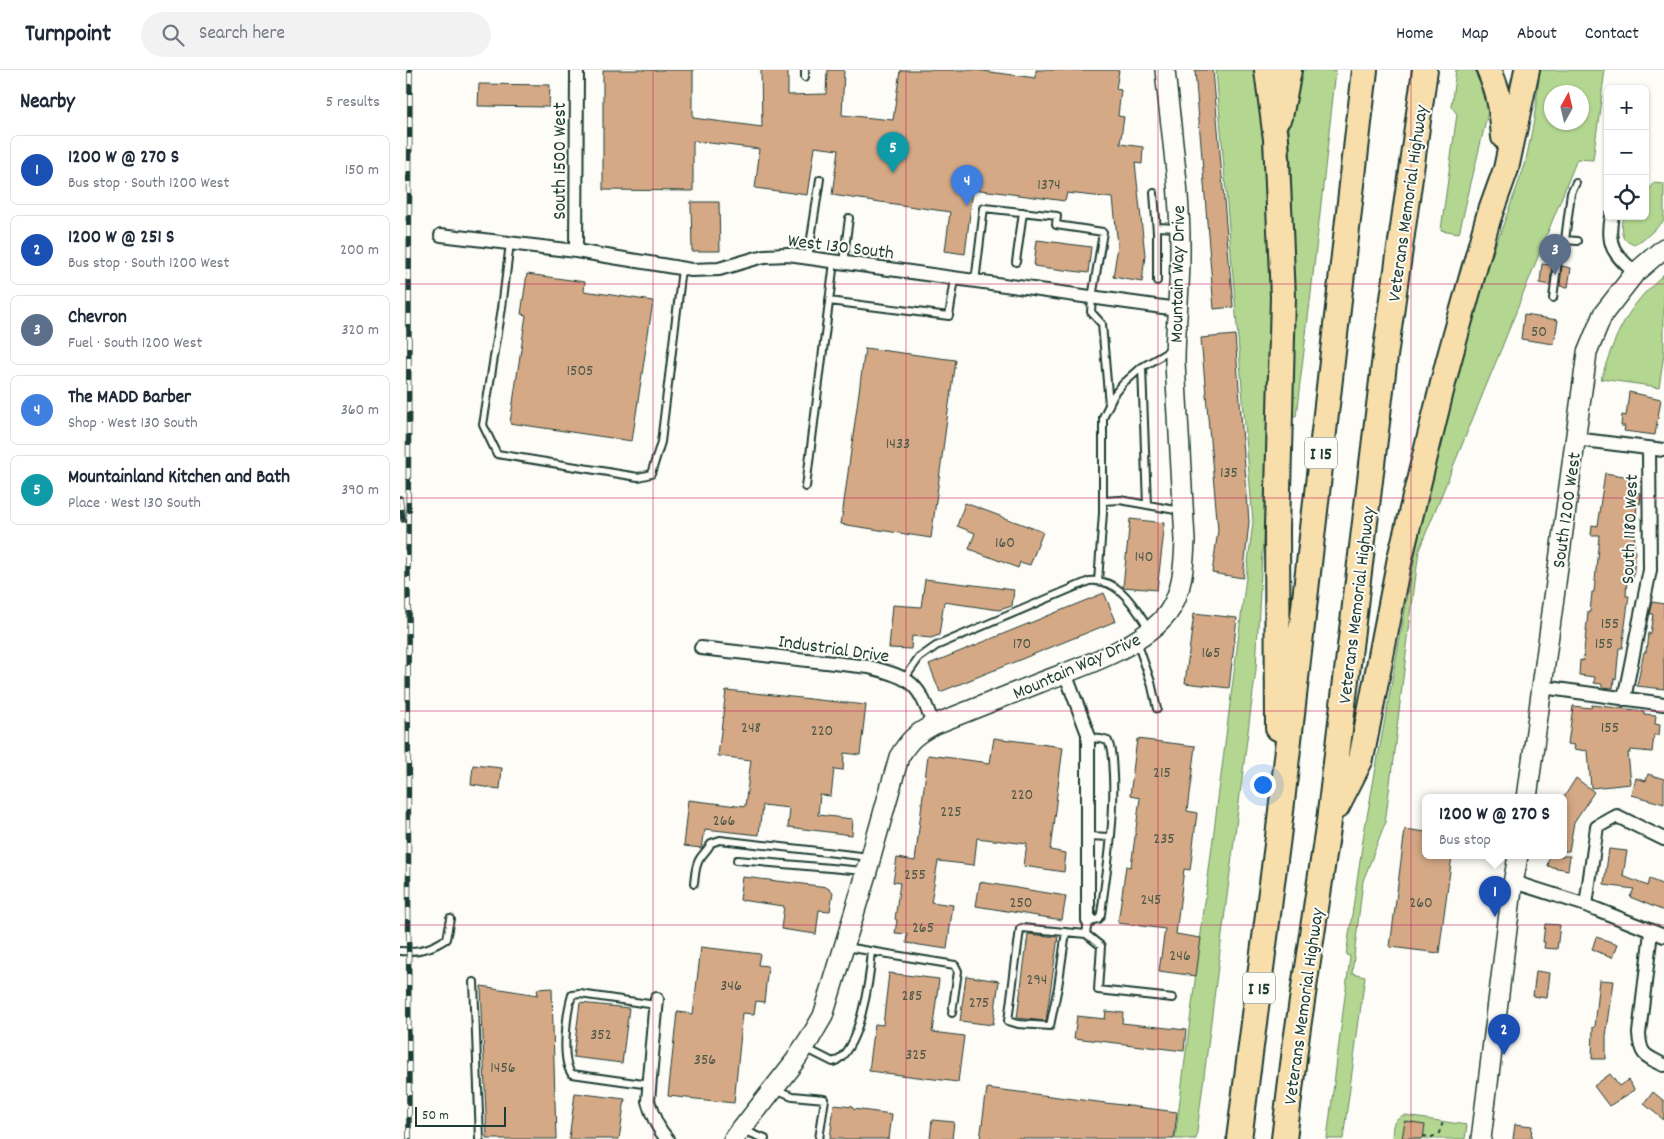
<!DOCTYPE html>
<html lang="en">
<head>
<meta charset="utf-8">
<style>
  :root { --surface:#fff; --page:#f2f2f3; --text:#1f2937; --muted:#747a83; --line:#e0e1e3; --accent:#d93025 }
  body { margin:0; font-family:Dekko,sans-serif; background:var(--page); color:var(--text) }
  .controls { position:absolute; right:15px; top:15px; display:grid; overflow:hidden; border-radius:8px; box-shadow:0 1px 4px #0004 }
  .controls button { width:45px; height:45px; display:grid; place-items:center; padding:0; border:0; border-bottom:1px solid var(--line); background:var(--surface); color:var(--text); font:25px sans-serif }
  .compass { position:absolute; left:1144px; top:15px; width:45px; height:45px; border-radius:50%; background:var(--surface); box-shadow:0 1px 4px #0004; rotate:8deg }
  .scale { position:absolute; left:15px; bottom:12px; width:91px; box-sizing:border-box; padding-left:5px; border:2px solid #1f3d34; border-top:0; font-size:14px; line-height:18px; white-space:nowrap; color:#1f3d34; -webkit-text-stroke:4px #fdfcf7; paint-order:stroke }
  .you { position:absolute; left:862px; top:714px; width:18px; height:18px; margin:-12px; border:4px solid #fff; border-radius:50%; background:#1a73e8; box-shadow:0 0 0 8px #1a73e833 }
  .badge { display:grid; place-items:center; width:32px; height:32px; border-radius:50%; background:var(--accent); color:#fff; font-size:16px; font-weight:700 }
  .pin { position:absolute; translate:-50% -41px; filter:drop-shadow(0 1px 2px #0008) }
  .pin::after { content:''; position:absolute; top:26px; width:18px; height:15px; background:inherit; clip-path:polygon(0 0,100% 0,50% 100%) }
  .popup { position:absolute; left:1022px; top:724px; width:145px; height:65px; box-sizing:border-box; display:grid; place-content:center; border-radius:8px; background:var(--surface); filter:drop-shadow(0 1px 4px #0005); font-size:16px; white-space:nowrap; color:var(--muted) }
  .popup b { font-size:19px; color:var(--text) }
  .popup::after { content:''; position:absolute; left:50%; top:100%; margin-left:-10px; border:10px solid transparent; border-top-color:var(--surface) }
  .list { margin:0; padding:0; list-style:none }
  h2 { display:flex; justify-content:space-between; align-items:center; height:65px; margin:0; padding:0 20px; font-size:21px }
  h2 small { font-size:16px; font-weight:400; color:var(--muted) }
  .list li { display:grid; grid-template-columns:32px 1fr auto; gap:15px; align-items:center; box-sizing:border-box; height:70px; margin:0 10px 10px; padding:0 10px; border:1px solid var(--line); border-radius:8px }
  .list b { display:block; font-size:19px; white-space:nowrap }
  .list p { margin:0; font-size:16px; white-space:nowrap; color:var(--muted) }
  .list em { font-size:16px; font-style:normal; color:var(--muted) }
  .icon { flex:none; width:28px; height:28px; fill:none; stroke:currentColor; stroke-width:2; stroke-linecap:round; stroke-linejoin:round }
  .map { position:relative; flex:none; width:1264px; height:1069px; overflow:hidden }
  header { display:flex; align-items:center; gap:30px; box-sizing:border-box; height:70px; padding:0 25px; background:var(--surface); border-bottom:1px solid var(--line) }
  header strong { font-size:24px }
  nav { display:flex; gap:28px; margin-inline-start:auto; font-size:18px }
  .search { width:350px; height:45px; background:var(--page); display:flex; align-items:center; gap:12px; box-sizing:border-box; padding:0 18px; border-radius:28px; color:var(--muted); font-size:19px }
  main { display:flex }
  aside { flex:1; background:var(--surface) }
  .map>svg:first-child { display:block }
  .green { fill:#b3d690; stroke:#698a62; fill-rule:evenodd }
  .building { fill:#d5a986; stroke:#1f3d34 }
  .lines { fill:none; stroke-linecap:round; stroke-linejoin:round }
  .lane-casing { stroke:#1f3d34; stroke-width:10 }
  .street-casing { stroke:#1f3d34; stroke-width:16 }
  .secondary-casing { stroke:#1f3d34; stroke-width:22 }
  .highway-casing { stroke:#1f3d34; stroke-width:28 }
  .path { stroke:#1f3d34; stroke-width:2; stroke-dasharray:4 4; stroke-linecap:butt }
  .lane { stroke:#fdfcf7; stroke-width:6 }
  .street { stroke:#fdfcf7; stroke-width:12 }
  .secondary { stroke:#fdfcf7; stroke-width:19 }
  .highway { stroke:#f8deab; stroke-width:24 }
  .rail-casing { stroke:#1f3d34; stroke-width:5.5 }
  .rail { stroke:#fdfcf7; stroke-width:4; stroke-dasharray:11; stroke-linecap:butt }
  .grid { fill:none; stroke:#c2185b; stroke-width:1; stroke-opacity:0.55 }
  .labels { text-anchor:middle; stroke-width:4; stroke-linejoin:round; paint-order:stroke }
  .number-label { font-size:16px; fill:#4c5848 }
  .shield { fill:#fdfcf7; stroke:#62766e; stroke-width:1 }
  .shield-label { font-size:18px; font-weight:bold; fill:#1f3d34 }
  .street-label { font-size:19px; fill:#1f3d34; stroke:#fdfcf7 }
</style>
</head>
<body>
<header>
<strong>Turnpoint</strong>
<div class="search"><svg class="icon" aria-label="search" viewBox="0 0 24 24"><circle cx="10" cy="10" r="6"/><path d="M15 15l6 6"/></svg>Search here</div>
<nav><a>Home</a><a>Map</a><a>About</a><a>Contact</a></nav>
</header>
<main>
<aside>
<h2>Nearby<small>5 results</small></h2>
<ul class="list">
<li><span class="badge" style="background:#1a4fb4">1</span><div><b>1200 W @ 270 S</b><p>Bus stop · South 1200 West</p></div><em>150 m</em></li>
<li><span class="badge" style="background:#1a4fb4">2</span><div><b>1200 W @ 251 S</b><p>Bus stop · South 1200 West</p></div><em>200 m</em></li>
<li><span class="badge" style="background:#5c6f8a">3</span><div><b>Chevron</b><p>Fuel · South 1200 West</p></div><em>320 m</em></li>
<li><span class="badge" style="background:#3f7fe0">4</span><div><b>The MADD Barber</b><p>Shop · West 130 South</p></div><em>360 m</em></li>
<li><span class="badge" style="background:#0f9aa8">5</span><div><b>Mountainland Kitchen and Bath</b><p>Place · West 130 South</p></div><em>390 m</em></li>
</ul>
</aside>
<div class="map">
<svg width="1264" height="1069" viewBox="0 0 1264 1069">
  <rect width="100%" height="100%" fill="#fdfcf7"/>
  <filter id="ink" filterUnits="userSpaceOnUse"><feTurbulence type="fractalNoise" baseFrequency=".02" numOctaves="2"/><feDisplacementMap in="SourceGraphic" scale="10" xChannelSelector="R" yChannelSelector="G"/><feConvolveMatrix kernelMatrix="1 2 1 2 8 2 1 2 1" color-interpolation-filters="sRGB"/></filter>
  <g filter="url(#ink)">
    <path class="green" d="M816,0H859L871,231L868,373L858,558L856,599L796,1069H775L853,452Z
      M900,0H936L910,232L896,346H891L895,248L891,91L889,59V41Z
      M1056,0H1081L1089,38L1059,163L1041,160L1057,44L1051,36Z
      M1140,0H1205L1193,90L1177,89L1102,277L1019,480L985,754L963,811L952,903L965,906L943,1069H927L950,886L946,885L964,763L1027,421L1071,253L1095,177L1125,95L1134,50ZM1152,22H1182V52H1152Z
      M1253,113L1264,114V151L1242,171L1234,174L1224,169C1221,161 1220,154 1224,146H1245V127Z
      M1264,204V284L1259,317L1201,309C1216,262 1227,237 1264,204Z
      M1005,1046L1067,1055L1065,1069H993C994,1056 992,1051 1005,1046Z"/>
    <path class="building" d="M203,0H293V48L362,57L361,0H388V25L426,24L427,0H444L442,45L493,50L500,0H575L636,8V0H719L716,19L721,20L718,46L724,47L720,74L743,77L742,94L735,93L745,185L742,212L713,207L718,176L713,128L667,123L665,131L573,119L565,184L545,181L550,142L432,125L438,80L415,77L408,125L355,118L360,79L293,71V121L203,120Z
      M795,0H813L833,237L814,239Z
      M79,14L150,15L149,37L78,36Z
      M291,132H319L320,181H292Z
      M637,170L691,177L688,203L634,196Z
      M1142,194L1152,195L1150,215L1140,213Z
      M1162,196L1171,198L1168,217L1160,216Z
      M127,204L185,212L184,221L253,231L232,371L110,353L126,245L121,244Z
      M1124,245L1158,250L1154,274L1121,269Z
      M835,265L849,452L843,508L812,503L818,460L801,268Z
      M465,278L555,290L531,468L441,454Z
      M1229,322L1261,329L1255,365L1224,361L1225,356H1221L1222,345L1226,346Z
      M1205,403L1236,408L1234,422L1241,423L1240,434H1237L1235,460L1234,481H1236L1233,508L1227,507L1226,526H1229L1222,578H1219L1216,609L1214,608L1213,618L1202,617V614L1194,613L1195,607L1179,605L1180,590L1183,591L1188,542H1190L1192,522H1194L1199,465H1191L1192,455L1197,456Z
      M565,433L643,462L630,495L620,492L618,498L569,479L575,463L557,456Z
      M730,449L765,453L757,520L723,517Z
      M525,509L614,520L612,536L599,540L544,532L539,565L531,568L512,566L511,579L489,578L493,535L521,537Z
      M704,523L716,551L540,622L529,594Z
      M1252,532L1264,534V619L1237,616L1244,582H1246L1248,563H1250L1253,544H1249Z
      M794,543L837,548L829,618L785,613Z
      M326,620L466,635L460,685L444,683L443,700L434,699L431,726L420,725L418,745L453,749L452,765L388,757L390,738L362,735L359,765L305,759L302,778L284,776L289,730L345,737L351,690L318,686Z
      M1192,635L1244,641V644L1256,645L1255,653L1260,654L1259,665H1254L1252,682L1231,680L1230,683H1228L1231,714L1191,718L1188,681L1174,679L1175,675L1168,674L1173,636L1191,638Z
      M594,668L663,677L650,780L666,783L664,802L624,796L627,774L577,768L574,795L538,791L531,832L553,835L547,879L506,873L507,864L495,863L497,850L495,849L500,813L493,812L497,788L515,791L528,685L590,693Z
      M737,669L795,676L787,741L797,743L790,800L784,799L776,864L801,868L796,906L759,901L765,859L718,853L726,796L731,797L740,728L730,726Z
      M73,695L102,698L100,719L71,715Z
      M1248,704L1264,709V734L1232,725L1236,708L1246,711Z
      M1176,708L1194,722L1174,752L1169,781H1164V727Z
      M1005,759L1026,762V786H1052L1039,883L990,877Z
      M1209,779L1227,781L1223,806L1247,816L1249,809L1264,815V841L1230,827L1234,819L1204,815Z
      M1149,786H1170L1168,800L1147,796Z
      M343,807L428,817L433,822L430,841L419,840L416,864L381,859L384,836L340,830Z
      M580,812L666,826L662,850L576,836Z
      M1145,854L1160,855L1157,879L1144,878L1145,872H1143Z
      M628,864L658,867L646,951L617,948Z
      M1196,867L1218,874L1213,887L1192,880Z
      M301,877L360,884L358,895L368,896L364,932L356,931L354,944L343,943L334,1033L268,1026L277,942L293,944Z
      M1136,901L1150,903L1147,928L1133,926Z
      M489,903L539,909L532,962L564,966L558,1012L469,1001L475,954L483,955Z
      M566,906L599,911L593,955L560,951Z
      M1200,910L1214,911L1206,967V989H1192L1193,957H1195Z
      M81,916L138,925L137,919L152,918L156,1069H87Z
      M180,933L229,938L222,993L173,987Z
      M706,941L723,943L722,953L786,960L784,981L674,968L677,946L705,949Z
      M1210,1004L1219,1016L1228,1010L1235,1020L1209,1036L1194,1016Z
      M587,1018L777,1042L774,1069H580Z
      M1253,1022L1264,1031V1050L1244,1034Z
      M175,1023L225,1029L219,1069H169Z
      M434,1035L452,1037L453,1039L492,1044L489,1069H430Z
      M532,1050L554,1052L552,1069H530Z
      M1005,1052L1025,1055L1023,1069H1002Z
      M1115,1054L1132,1056L1131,1069H1113Z"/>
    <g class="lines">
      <defs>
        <path id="lane" d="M405,7V0
          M1176,113L1171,123L1165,170L1177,171
          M754,123L757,162V211
          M757,157L778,158
          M110,173L102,238L83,355L97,384L238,407L251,404L261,372L282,199
          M408,188L420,109
          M616,192L623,142
          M443,193L449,148
          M575,212L584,138L657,146L656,155L703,162L692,228L691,242L702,254L709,335
          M1153,228L1158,189
          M429,231L549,246L555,209
          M742,297L747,435
          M406,417L434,192
          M703,431L720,430L781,441
          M698,511L703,443V347L714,325L723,314L742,297L773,279
          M737,572L751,612L757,639
          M505,608L519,588L536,576L689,511C720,508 734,537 749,559
          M688,766L711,767
          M337,790L465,801
          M294,814C295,806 295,797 299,790C303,783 308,780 311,773L320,770L470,787
          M666,862L658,917L650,956L618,954L608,951L620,859L622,858L686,864L688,851L698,849L701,844C707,798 715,752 713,705C712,693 713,682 708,671L701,669L688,668
          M686,864L701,876L698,920L773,928
          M446,877L555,895L558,901L552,943
          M0,881C18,882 31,879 46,869L50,849
          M74,912L80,1069
          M407,979L433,992C460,983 470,907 472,881
          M250,1015L172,1004C160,991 167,941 172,925L180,924L256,935
          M375,1019L392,1026L425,1029L419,1069
          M343,1060L365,1069"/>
        <path id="street" d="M1212,146C1206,175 1214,184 1235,203
          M41,165L176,181L292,200L319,199L364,186L388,185L777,239
          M176,181L177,0
          M1175,369L1264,380
          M301,578L469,597C512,608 519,613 533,655
          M665,603L688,664V851
          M1142,617L1264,634
          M1224,629L1250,500L1249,378
          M1114,812L1186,835L1264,866
          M1186,835L1197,757L1217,746L1264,769
          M1251,862L1239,963C1240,985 1245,986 1264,995
          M257,929L248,1031C252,1045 257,1058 267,1069"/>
        <path id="secondary" d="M1127,728L1187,283L1203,244L1235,203L1264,178
          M334,1069L395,991L409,970L423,946L467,801L499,687C509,670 516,664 533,655C568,641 604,627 639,613C680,597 741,578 768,543C783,521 784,495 785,470L775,293C775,257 780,222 780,186C781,124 771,62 765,0
          M1081,1069L1112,819L1118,786"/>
        <path id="highway" d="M867,0L876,69L883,227L877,459L878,658
          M1089,0C1100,25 1102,41 1104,67
          M880,47L889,0
          M937,736L961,689L1000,488L1048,293L1088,149L1106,99L1127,0
          M839,1069L878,767L965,0
          M884,1069L896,971L929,751L985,286L1025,0"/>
      </defs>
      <use href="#lane" class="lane-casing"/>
      <use href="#street" class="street-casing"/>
      <use href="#secondary" class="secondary-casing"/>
      <use href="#highway" class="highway-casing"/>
      <path class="path" d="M1023,1066L1032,1067L1039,1063L1043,1052"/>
      <use href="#lane" class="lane"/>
      <use href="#street" class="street"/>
      <use href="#secondary" class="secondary"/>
      <use href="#highway" class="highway"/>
      <defs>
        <path id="rail" d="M0,428L3,450
          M9,1069L8,497L10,0"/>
      </defs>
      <use href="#rail" class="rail-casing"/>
      <use href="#rail" class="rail"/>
    </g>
  </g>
  <path class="grid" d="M253,0V1069M506,0V1069M758,0V1069M1011,0V1069M0,214H1264M0,428H1264M0,641H1264M0,855H1264"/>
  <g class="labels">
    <g class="number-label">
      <text x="649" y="119">1374</text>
      <text x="1139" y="266">50</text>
      <text x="180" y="305">1505</text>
      <text x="498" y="378">1433</text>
      <text x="829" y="407">135</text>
      <text x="605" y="477">160</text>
      <text x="744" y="491">140</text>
      <text x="1210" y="558">155</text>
      <text x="622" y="578">170</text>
      <text x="1204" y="578">155</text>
      <text x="811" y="587">165</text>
      <text x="351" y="662">248</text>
      <text x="1210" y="662">155</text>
      <text x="422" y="665">220</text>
      <text x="762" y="707">215</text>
      <text x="622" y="729">220</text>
      <text x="551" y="746">225</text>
      <text x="324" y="755">266</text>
      <text x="764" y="773">235</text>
      <text x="515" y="809">255</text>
      <text x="751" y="834">245</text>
      <text x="621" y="837">250</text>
      <text x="1021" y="837">260</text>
      <text x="523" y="862">265</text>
      <text x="780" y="890">246</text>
      <text x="637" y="914">294</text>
      <text x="331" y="920">346</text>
      <text x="512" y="930">285</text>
      <text x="579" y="937">275</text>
      <text x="201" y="969">352</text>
      <text x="516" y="989">325</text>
      <text x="305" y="994">356</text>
      <text x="103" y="1002">1456</text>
    </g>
    <g class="shield">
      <rect x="905" y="367.5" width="32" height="31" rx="4"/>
      <rect x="843" y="902.5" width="32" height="31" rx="4"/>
    </g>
    <g class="shield-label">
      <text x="921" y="389">I 15</text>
      <text x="859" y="924">I 15</text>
    </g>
    <g class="street-label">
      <text transform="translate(158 91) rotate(-90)" y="7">South 1500 West</text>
      <text transform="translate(1006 133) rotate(-82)" y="7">Veterans Memorial Highway</text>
      <text transform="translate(441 175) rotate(7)" y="7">West 130 South</text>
      <text transform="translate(776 204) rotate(-89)" y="7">Mountain Way Drive</text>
      <text transform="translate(1165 440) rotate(-82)" y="7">South 1200 West</text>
      <text transform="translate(1228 459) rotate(-88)" y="7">South 1180 West</text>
      <text transform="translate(955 535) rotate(-83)" y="7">Veterans Memorial Highway</text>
      <text transform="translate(434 577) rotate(8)" y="7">Industrial Drive</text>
      <text transform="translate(676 595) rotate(-24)" y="7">Mountain Way Drive</text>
      <text transform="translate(902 936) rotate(-82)" y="7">Veterans Memorial Highway</text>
    </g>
  </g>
</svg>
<div class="controls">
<button>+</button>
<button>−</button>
<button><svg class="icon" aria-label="locate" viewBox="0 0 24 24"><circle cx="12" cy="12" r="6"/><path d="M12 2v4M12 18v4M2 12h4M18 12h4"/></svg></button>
</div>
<svg class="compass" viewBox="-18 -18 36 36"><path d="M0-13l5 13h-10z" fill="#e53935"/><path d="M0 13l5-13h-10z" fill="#747a83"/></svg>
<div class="scale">50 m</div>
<div class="you"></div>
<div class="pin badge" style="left:1095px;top:847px;background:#1a4fb4">1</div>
<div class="popup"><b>1200 W @ 270 S</b>Bus stop</div>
<div class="pin badge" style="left:1104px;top:985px;background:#1a4fb4">2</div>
<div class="pin badge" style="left:1155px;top:205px;background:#5c6f8a">3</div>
<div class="pin badge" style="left:567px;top:136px;background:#3f7fe0">4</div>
<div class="pin badge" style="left:493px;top:103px;background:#0f9aa8">5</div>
</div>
</main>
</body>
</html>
